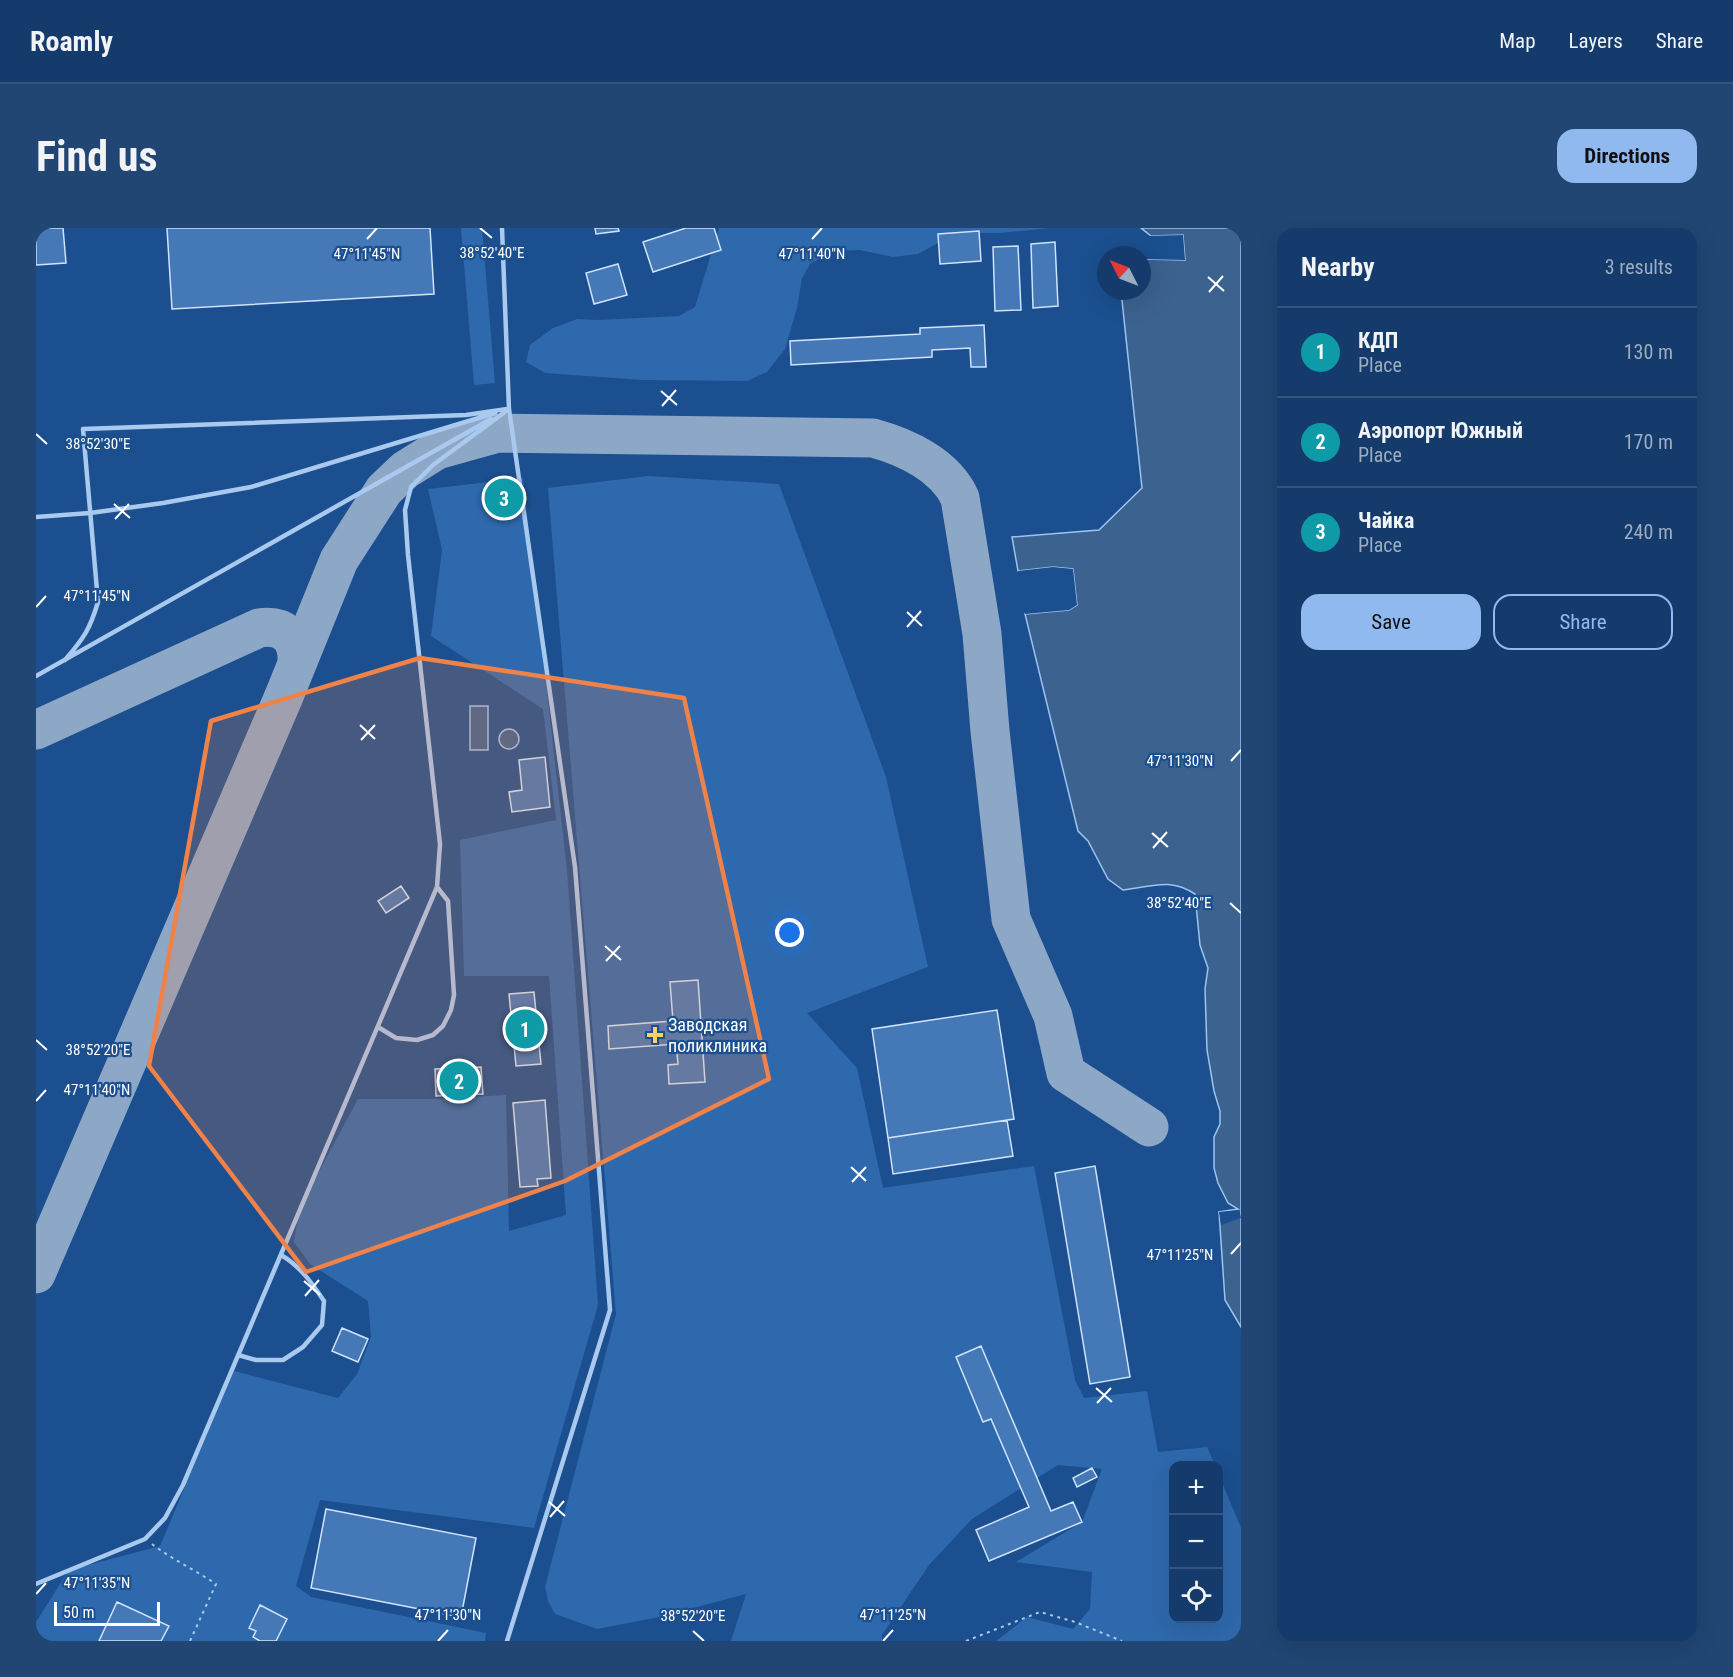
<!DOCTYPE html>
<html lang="en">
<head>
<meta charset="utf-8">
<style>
  :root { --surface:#143b6b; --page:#214673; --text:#f1f3f6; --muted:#9dadc1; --line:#33557e; --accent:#90b9f0 }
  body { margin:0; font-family:"Roboto Condensed",sans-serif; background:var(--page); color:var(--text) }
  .controls { position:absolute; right:18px; bottom:18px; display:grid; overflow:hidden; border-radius:12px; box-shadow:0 6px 24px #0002 }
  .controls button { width:54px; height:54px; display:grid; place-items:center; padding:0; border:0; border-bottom:2px solid var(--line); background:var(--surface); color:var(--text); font:30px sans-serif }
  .compass { position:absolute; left:1061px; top:18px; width:54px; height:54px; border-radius:50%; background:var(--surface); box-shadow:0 6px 24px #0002; rotate:312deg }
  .scale { position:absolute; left:18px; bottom:15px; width:106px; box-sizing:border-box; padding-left:6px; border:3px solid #fff; border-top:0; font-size:16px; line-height:21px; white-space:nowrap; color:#fff; -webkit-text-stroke:4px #1b4f8f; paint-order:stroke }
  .you { position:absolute; left:754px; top:705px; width:21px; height:21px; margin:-15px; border:4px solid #fff; border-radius:50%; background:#1a73e8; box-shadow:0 0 0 9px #1a73e833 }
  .badge { display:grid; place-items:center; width:39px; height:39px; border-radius:50%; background:var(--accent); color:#fff; font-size:20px; font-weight:700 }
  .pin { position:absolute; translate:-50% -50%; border:3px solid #fff; box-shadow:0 2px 6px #0006 }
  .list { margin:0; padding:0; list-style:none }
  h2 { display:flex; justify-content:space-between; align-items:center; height:78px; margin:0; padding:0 24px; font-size:26px }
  h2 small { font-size:20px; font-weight:400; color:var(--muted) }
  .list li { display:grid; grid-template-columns:39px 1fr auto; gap:18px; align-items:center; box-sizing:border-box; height:90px; padding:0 24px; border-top:2px solid var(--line) }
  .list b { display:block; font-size:22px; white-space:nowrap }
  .list p { margin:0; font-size:20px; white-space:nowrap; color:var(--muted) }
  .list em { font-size:20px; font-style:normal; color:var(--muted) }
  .actions { display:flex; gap:12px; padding:18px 24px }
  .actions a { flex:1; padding:14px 0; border:2px solid var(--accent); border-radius:18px; text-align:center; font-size:21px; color:var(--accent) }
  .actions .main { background:var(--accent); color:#111 }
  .icon { flex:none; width:33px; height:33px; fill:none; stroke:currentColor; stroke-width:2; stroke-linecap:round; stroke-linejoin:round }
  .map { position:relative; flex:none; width:1205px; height:1413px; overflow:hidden; border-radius:18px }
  header { display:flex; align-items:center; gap:36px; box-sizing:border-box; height:84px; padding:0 30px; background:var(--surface); border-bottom:2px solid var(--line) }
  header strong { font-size:28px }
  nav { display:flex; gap:33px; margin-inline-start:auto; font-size:21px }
  .intro { display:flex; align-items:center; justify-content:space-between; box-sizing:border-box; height:144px; padding:0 36px }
  h1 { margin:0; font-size:42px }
  .button { padding:15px 27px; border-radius:18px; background:var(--accent); color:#111; font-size:21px; font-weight:700 }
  main { display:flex; gap:36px; padding:0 36px }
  aside { flex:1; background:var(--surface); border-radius:18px; box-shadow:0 6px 24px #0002 }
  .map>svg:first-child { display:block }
  .green { fill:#2e69ad }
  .water { fill:#3c6290; stroke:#9cc4f0; stroke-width:1.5 }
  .pier { fill:#1b4f8f }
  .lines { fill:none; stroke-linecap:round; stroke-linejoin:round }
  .taxiway { stroke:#8da7c7; stroke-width:39 }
  .building { fill:#4478b7; stroke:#cfe3fa; stroke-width:1.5 }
  .path { stroke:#a9c9ee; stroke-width:2; stroke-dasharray:3 4.5; stroke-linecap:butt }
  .lane { stroke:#a9c9ee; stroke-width:4.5 }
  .marked { fill:#ee8249; fill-opacity:0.2; stroke:#ee8249; stroke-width:4.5; stroke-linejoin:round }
  .ticks { fill:none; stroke:#fff; stroke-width:2 }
  .poi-dot { fill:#ffd166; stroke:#1b4f8f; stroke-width:2 }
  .labels { text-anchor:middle; stroke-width:4.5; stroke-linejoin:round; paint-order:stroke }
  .poi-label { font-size:18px; fill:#fff; stroke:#1b4f8f; text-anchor:start }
  .ticks-label { font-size:15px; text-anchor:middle; fill:#fff; stroke:#1b4f8f; stroke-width:4.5; stroke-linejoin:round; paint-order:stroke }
</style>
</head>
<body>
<header>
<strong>Roamly</strong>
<nav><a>Map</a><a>Layers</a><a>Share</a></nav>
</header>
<div class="intro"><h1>Find us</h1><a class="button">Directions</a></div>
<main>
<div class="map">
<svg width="1205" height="1413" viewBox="0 0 1205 1413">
  <rect width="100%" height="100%" fill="#1b4f8f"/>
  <path class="green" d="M425,0H446L459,155L438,157Z
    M683,0H1015L964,5H920L882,26L857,29L824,22L797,23L774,36L766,50L761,80L749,121L731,144L711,153L607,152L509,145L490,134L494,117L517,100L541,91L562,92L643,88L659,79Z
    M612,248L743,256L850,549L892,739L771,785L821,840L847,960L998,938L1039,1152L1048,1170L1111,1163L1122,1224L1171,1219L1179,1237L1138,1238V1390H1182L1183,1247L1205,1300V1413H960L991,1389L1037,1401L1054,1381L1056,1344L980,1334L1046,1294L1066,1241L1022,1237L936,1291L893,1337L846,1407V1413H695L710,1366L623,1389L561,1401L519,1386L512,1373L509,1359L580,1086L512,260Z
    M487,250L531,642L562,1077L498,1300L284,1272L260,1358L275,1369L450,1405L449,1413H0V1394L33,1342L124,1318L198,1143L302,1170L321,1146L335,1109L332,1073L274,1036L258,1014L263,981L322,871H401L470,867L473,1003L530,987L513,748H428L424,612L520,592L507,481L395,408L406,322L392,261Z"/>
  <path class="water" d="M1105,0H1205V1099L1189,1072L1183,984L1202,981L1192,975L1182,955L1178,940V909L1184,896V883L1178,863L1171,822L1169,761L1172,740L1164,717L1159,666C1133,649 1116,659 1087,662L1072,651L1052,613L1042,603L989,386L1033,382L1041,377L1037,341L1017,339L982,343L976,309L1063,302L1106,260L1085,63H1106V31L1149,32L1147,7L1115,8Z
    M434,478H452V522H434Z
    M463 511a10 10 0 1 1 20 0a10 10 0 1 1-20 0Z"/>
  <path class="pier" d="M1147,7L1149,32L1106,31V28L1146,29L1144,10L1115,11L1110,8Z
    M1017,339L1037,341L1041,377L1033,382L989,386V383L1032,379L1038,376L1034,344L1017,342L982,346V343Z
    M1203,982L1205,990L1185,997L1183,984Z"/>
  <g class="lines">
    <path class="taxiway" d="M0,502L223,400C247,396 262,409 261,433
      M0,1046L248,468L303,332L348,262L369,242L401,222L462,205L837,210C870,219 909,237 924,270L946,406L954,503L975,691L1017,788L1030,845L1113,899"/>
  </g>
  <path class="building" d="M0,0H27L30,35L0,37Z
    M131,0H394L398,66L136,81Z
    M559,0H582L583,3L560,6Z
    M650,0H678L685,22L617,44L607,14Z
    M943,3L945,33L904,36L902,6Z
    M1019,14L1022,78L997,80L995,16Z
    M982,18L985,82L959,83L957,19Z
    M582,36L591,67L558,76L550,45Z
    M948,97L950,139H935L934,120L896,122V129L755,137L754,113L884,106V100Z
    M509,529L514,579L476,584L473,564L486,562L483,532Z
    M365,658L373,670L350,685L342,673Z
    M662,752L669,854L633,856L632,837L642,836L640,816L573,821L572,798L637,793L634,754Z
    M498,764L505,836L480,838L473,766Z
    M961,782L978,891L852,910L836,801Z
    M445,839L447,866L400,868L399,841Z
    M509,872L515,950L501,951L502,958L484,959L477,875Z
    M971,892L977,928L857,946L852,910Z
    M1059,938L1094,1149L1054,1156L1019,945Z
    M306,1100L332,1111L322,1134L296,1123Z
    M945,1118L1015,1283L1037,1274L1046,1294L953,1333L940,1302L993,1279L955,1191L947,1194L920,1129Z
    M1056,1240L1061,1249L1041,1259L1037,1250Z
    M290,1281L440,1310L425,1389L275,1360Z
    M81,1374L133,1398L125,1413H63Z
    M224,1377L251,1391L240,1413H224L217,1409L220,1403L213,1400Z"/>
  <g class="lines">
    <path class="path" d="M116,1316C137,1332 159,1342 180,1356L154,1413
      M930,1413L1004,1384L1039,1394L1086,1413"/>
    <path class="lane" d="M466,0L473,181L539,639L574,1082L471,1413
      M0,289L54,285L127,275L215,259L459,185
      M29,432C48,410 54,401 62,374L47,201L430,187L471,181
      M0,448L455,191
      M342,799L360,810L381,812L397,807L407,798L415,782L418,767L412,673L401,659
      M202,1127L220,1132H247L267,1119L286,1097L288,1073C276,1055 264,1038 245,1027
      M0,1356L109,1311L129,1290L147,1257L401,659L404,616L372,327L369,282L375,259L397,237L473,181"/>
  </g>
  <path class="marked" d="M384,430L648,470L733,851L529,953L270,1044L113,838L175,493Z"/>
  <path class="ticks" d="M444,0L456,10M331,11L341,0M776,11L786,0M1172,49L1188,63M1173,64L1187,48M625,163L641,177M626,178L640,162M0,206L11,216M78,276L94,290M79,291L93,276M0,379L10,368M871,384L886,398M871,399L885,383M324,497L339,511M325,512L339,497M1195,533L1205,522M1116,605L1132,619M1117,620L1131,604M1194,675L1205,685M569,718L585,732M570,733L584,718M0,812L11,822M0,873L10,862M815,939L830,953M816,954L830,939M1195,1026L1205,1015M268,1053L284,1067M269,1068L283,1052M1060,1160L1076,1174M1061,1175L1075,1160M513,1274L529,1288M514,1289L528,1273M0,1366L10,1355M657,1403L668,1413M402,1413L412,1402M847,1413L857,1402"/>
  <path class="poi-dot" d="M616 798h6v6h6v6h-6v6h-6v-6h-6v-6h6z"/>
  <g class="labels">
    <g class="poi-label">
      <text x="632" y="803">Заводская<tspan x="632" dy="21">поликлиника</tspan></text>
    </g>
  </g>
  <g class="ticks-label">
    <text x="456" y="30">38°52'40"E</text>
    <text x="776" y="31">47°11'40"N</text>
    <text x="331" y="31">47°11'45"N</text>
    <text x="62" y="221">38°52'30"E</text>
    <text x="61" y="373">47°11'45"N</text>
    <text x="1144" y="538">47°11'30"N</text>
    <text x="1143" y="680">38°52'40"E</text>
    <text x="62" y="827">38°52'20"E</text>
    <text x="61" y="867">47°11'40"N</text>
    <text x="1144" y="1032">47°11'25"N</text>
    <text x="61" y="1360">47°11'35"N</text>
    <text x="412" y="1392">47°11'30"N</text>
    <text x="857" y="1392">47°11'25"N</text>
    <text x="657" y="1393">38°52'20"E</text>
  </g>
</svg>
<div class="controls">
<button>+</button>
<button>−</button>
<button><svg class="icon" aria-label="locate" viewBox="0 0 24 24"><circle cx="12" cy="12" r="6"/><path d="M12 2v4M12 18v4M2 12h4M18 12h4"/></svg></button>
</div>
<svg class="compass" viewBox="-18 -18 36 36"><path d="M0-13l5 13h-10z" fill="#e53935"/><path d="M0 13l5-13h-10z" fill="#9dadc1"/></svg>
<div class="scale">50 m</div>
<div class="you"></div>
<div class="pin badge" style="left:489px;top:801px;background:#0f9aa8">1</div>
<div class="pin badge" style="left:423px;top:853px;background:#0f9aa8">2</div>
<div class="pin badge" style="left:468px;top:270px;background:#0f9aa8">3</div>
</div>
<aside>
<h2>Nearby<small>3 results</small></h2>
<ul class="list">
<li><span class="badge" style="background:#0f9aa8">1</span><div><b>КДП</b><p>Place</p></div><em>130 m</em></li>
<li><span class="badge" style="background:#0f9aa8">2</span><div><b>Аэропорт Южный</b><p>Place</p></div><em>170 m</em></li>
<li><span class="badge" style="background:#0f9aa8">3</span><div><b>Чайка</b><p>Place</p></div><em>240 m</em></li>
</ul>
<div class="actions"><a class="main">Save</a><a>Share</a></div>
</aside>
</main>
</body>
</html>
